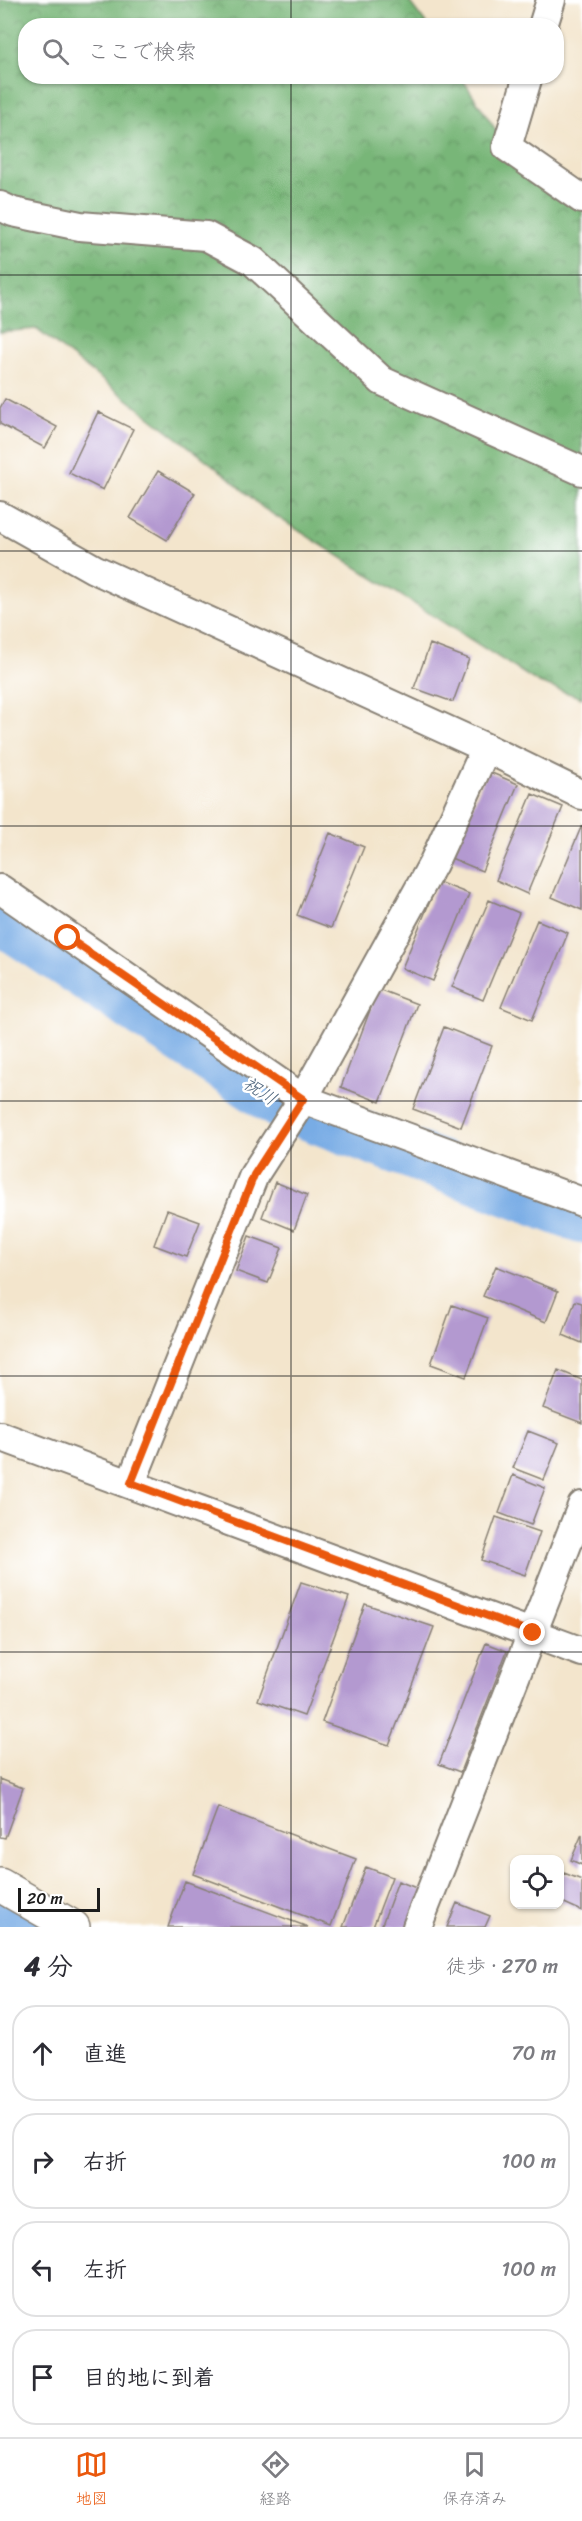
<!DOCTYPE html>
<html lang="ja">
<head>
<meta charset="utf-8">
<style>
  :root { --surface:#fff; --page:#f2f2f3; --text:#2b2b33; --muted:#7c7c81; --line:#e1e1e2; --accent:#ea580c }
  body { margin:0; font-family:Sriracha,"Klee One",sans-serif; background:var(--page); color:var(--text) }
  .controls { position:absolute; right:18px; bottom:18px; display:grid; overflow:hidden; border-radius:12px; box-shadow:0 2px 4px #0004 }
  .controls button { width:54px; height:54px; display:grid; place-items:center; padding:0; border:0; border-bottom:2px solid var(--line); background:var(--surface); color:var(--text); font:30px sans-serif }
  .scale { position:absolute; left:18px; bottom:15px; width:82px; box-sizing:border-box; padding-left:6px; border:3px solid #1c1c1c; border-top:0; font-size:16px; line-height:21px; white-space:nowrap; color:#1c1c1c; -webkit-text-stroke:4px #fff; paint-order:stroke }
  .stop { position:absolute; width:18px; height:18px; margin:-14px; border:4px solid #ea580c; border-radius:50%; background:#fff }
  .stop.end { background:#ea580c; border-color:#fff; box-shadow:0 2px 6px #0008 }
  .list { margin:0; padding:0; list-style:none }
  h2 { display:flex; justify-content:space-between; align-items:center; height:78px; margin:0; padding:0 24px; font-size:26px }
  h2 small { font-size:20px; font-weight:400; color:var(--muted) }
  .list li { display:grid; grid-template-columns:39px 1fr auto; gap:18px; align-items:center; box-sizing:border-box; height:96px; margin:0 12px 12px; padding:0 12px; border:2px solid var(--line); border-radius:24px }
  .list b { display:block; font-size:22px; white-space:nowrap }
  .list em { font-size:20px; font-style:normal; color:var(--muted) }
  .icon { flex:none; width:33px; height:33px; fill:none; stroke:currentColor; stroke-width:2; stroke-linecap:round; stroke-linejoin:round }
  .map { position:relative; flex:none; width:582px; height:1927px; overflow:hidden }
  .search { position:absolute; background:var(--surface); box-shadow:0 2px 4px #0004; left:18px; right:18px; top:18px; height:66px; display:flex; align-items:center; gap:15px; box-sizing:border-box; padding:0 21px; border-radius:24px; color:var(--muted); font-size:22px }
  .sheet { height:510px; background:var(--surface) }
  nav { display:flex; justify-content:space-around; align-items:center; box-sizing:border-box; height:84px; border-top:2px solid var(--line); background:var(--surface); font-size:16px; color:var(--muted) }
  nav a { display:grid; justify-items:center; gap:3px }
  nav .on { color:var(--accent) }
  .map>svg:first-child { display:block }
  .forest { fill:url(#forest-crowns); stroke:#4a694a; stroke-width:1.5 }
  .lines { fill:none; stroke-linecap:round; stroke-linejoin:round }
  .river { stroke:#78ace5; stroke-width:50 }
  .building { fill:#b399d0 }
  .minor-casing { stroke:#888074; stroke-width:32 }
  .tertiary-casing { stroke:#888074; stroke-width:36 }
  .minor { stroke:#fff; stroke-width:28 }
  .tertiary { stroke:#fff; stroke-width:33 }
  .route { stroke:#ea580c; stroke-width:8 }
  .grid { fill:none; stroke:#1c1c1c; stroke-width:1.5; stroke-opacity:0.55 }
  .labels { text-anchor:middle; stroke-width:5; stroke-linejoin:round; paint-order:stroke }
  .water-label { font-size:18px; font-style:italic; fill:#455d76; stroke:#fff }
</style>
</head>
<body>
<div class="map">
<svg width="582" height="1927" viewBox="0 0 582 1927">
  <defs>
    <pattern id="forest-crowns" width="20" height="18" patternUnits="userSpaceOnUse" patternTransform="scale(1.5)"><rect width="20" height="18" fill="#78b678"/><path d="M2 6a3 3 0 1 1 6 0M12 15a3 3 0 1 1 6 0" fill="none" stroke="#629362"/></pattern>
  </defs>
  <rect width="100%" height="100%" fill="#fff"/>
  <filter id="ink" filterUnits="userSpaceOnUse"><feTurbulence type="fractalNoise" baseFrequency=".0167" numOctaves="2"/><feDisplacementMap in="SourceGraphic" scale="12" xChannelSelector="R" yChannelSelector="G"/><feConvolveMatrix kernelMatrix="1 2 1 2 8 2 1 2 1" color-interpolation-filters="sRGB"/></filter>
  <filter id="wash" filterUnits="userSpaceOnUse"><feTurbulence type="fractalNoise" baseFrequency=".008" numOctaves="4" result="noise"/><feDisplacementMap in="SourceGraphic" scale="24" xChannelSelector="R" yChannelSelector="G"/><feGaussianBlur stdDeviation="1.35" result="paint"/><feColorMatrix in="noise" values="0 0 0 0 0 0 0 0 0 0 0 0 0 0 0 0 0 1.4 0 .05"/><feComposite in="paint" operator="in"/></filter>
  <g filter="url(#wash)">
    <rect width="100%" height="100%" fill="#f3e5cc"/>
    <path class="forest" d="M0,0H408L427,25L26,26V76L461,77L507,147L582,193V698L539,683L263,508L227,476L36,329L0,332Z"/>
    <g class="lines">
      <path class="river" d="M0,919L281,1105L582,1219
        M0,1915L21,1927"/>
    </g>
    <g id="blocks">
      <path class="building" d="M5,399L57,427L45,448L0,424V408Z
        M98,412L133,429L103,490L69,473Z
        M158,471L195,493L167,540L130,518Z
        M430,644L469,659L453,702L414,688Z
        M487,771L518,784L482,871L451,858Z
        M532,794L563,807L527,894L496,880Z
        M582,825V910L552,897Z
        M330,833L364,847L331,928L297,915Z
        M438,882L469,894L433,981L402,968Z
        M489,900L519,913L483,1000L452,987Z
        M537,920L568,933L532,1020L501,1007Z
        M378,989L417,1004L380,1102L341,1087Z
        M444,1027L492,1046L461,1127L413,1109Z
        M275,1182L307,1195L294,1230L262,1217Z
        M167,1210L200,1222L186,1257L154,1245Z
        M249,1236L282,1248L268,1283L236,1271Z
        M496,1266L558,1291L546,1322L483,1296Z
        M575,1301L582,1303V1343L563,1335Z
        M452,1305L488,1318L466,1377L431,1364Z
        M558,1370L582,1380V1423L543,1408Z
        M528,1431L559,1443L544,1480L513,1468Z
        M513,1475L545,1488L531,1525L499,1513Z
        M496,1517L540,1532L525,1575L481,1560Z
        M301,1582L349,1597L304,1716L258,1700Z
        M365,1604L434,1627L389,1745L322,1722Z
        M486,1643L507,1651L460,1772L439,1764Z
        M0,1779L23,1788L5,1838L0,1837Z
        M218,1807L356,1859L331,1926L193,1874Z
        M582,1834V1865L571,1860Z
        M366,1867L392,1877L373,1927H343Z
        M564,1873L582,1880V1911L560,1901V1883Z
        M185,1881L308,1927H168Z
        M398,1881L424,1891L410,1927H381Z
        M457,1903L490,1916L485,1927H447Z"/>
    </g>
  </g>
  <g filter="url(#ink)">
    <use href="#blocks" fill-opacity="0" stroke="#888074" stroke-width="1.5"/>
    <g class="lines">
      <defs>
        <path id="minor" d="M543,26L551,0
          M528,76L507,147L582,199
          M0,206L13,212L80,226L206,236L253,261L382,381L582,471
          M0,516L94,569L486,748L582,795
          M0,889L303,1099L582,1202
          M0,1436L582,1652
          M131,1483L254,1175L303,1099L433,864L486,748
          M417,1927L582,1506"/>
        <path id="tertiary" d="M0,1885L73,1927"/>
      </defs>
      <use href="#minor" class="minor-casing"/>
      <use href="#tertiary" class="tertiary-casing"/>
      <use href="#minor" class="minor"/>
      <use href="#tertiary" class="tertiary"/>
    </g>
  </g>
  <g class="lines" filter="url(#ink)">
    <path class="route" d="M68,938L303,1099L254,1175L131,1483L533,1633"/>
  </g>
  <path class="grid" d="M291,0V26M291,76V1927M0,275H582M0,551H582M0,826H582M0,1101H582M0,1376H582M0,1652H582"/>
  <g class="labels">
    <g class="water-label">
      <text transform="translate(260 1091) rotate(33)" y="6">祝川</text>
    </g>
  </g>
</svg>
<div class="controls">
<button><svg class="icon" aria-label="locate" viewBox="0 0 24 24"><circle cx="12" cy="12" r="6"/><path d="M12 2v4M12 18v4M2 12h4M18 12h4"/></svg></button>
</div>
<div class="scale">20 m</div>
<div class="stop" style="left:68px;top:938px"></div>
<div class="stop end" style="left:533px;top:1633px"></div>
<div class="search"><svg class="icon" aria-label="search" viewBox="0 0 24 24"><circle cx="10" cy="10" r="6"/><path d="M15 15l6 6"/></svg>ここで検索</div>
</div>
<section class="sheet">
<h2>4 分<small>徒歩 · 270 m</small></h2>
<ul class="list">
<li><svg class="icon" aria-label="ahead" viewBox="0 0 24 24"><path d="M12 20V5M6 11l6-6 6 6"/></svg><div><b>直進</b></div><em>70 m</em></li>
<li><svg class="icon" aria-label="right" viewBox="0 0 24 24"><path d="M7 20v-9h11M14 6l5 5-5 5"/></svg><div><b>右折</b></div><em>100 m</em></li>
<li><svg class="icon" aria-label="left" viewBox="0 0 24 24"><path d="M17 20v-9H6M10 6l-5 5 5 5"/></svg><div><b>左折</b></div><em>100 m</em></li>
<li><svg class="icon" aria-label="arrive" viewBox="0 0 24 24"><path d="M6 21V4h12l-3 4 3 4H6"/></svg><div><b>目的地に到着</b></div></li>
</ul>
</section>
<nav>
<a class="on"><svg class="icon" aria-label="map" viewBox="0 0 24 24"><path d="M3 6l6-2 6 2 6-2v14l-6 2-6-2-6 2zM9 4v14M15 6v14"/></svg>地図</a>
<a><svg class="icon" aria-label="directions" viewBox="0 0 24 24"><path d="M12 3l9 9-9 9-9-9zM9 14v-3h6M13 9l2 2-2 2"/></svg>経路</a>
<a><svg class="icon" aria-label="saved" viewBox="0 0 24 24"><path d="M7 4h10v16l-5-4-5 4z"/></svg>保存済み</a>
</nav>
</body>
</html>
